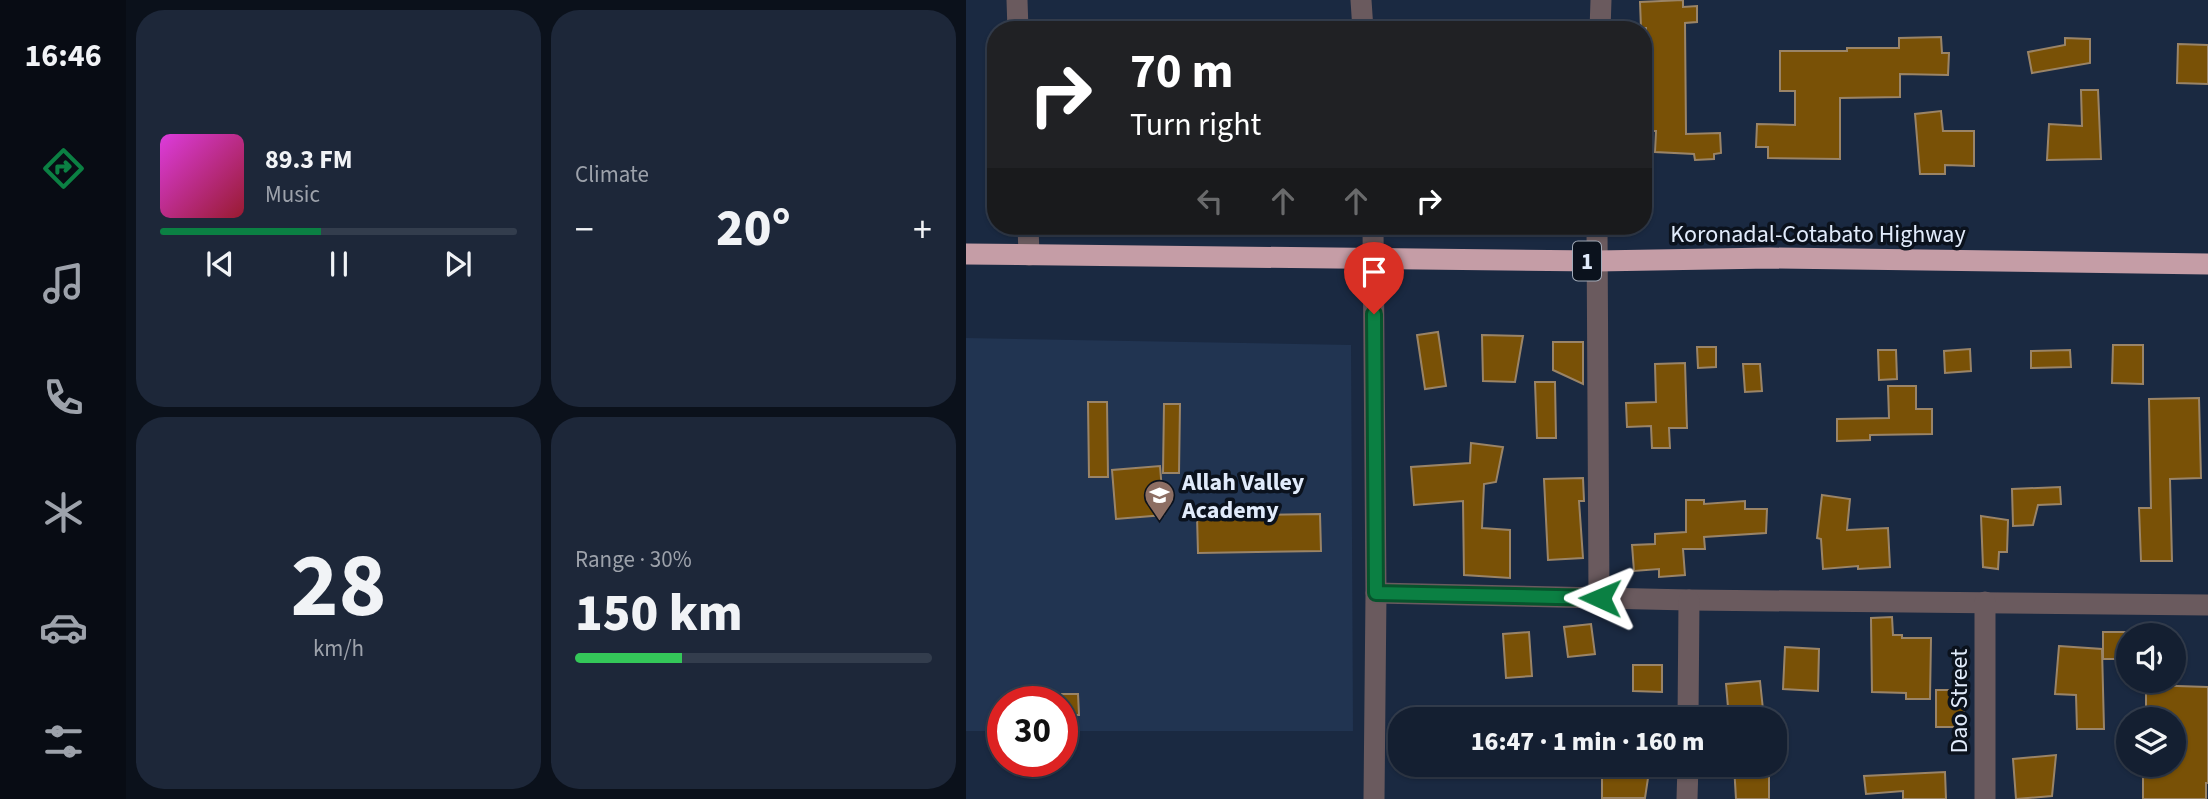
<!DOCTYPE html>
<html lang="en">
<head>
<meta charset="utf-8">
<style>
	body { margin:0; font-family:"Source Sans 3",sans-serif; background:#1d2739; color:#f1f3f6; height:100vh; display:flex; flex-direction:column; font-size:26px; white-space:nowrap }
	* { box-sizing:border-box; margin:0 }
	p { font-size:23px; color:#9da2ab }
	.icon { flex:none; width:38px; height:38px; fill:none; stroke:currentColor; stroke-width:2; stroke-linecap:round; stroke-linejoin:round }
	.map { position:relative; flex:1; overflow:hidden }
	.drawer { display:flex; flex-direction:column; gap:10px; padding:10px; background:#0b111b; width:840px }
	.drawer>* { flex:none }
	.hud { position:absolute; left:21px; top:21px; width:665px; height:214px; border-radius:28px; box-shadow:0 2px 5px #0004,0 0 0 2px #333d4d; background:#202124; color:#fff; overflow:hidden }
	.controls { position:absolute; left:1150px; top:623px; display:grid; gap:14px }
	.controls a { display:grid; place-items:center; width:70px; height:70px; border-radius:50%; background:#141f31; box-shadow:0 2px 5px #0004,0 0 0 2px #333d4d; font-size:35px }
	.speed { position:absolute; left:21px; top:686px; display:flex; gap:14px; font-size:35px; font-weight:700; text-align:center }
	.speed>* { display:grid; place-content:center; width:91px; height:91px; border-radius:50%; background:#141f31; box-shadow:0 2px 5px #0004,0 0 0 2px #333d4d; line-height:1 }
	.speed .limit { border:10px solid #d22; background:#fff; color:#111 }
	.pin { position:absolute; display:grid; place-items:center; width:60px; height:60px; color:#fff; margin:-72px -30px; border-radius:50% 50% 50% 0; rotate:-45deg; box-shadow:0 0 7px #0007 }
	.pin .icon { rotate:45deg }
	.me { position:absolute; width:77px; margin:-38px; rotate:271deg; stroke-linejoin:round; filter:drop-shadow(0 0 5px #0008) }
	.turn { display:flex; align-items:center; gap:24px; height:147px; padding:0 28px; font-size:32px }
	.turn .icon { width:91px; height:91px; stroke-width:2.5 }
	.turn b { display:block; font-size:49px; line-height:60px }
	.lanes { display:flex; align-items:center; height:66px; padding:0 28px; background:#0003; justify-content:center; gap:35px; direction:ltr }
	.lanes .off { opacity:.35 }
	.big { font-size:52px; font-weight:800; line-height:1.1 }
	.drawer .tile { flex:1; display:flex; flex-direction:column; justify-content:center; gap:10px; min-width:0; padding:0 24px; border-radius:28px; background:#1d2739 }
	.drawer .dial { align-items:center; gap:0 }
	.dial b { font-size:91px; line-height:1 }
	.song { display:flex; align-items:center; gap:21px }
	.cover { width:84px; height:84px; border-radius:10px; background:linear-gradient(135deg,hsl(300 70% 55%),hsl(350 70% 35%)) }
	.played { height:7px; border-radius:4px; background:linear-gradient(90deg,#0b8043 45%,#333d4d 45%) }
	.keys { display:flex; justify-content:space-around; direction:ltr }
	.heat { display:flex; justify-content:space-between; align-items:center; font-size:38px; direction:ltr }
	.charge { height:10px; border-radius:5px; background:linear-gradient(90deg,#34c759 30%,#333d4d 0) }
	.drawer .tiles { flex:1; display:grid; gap:10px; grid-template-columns:repeat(2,1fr) }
	.trip { position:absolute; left:422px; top:707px; width:399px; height:70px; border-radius:28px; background:#141f31; box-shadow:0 2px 5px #0004,0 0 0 2px #333d4d; font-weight:800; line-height:70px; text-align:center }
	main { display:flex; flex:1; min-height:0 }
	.dock { display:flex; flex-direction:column; width:126px; justify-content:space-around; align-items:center; background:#080c14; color:#9da2ab }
	.dock .icon { width:49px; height:49px }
	.dock .current { color:#0b8043 }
	.dock b { font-size:32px; color:#f1f3f6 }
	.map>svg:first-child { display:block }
	.built { fill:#213451 }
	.building { fill:#795106; stroke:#9a8467; stroke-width:2 }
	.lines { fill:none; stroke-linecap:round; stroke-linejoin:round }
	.minor { stroke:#6a5a5e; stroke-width:21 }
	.highway { stroke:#c59da6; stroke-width:21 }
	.route-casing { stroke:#07532c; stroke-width:18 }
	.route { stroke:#0b8043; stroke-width:12 }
	.labels { text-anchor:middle; stroke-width:7; stroke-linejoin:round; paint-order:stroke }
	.shield { fill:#0b121d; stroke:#a1aab8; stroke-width:2 }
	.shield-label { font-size:23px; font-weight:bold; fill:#e1ebfb }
	.street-label { font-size:24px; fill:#e1ebfb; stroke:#0b121d }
	.poi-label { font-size:24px; font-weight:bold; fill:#e1ebfb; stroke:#0b121d; text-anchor:start }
</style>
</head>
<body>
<main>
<nav class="dock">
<b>16:46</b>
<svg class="icon current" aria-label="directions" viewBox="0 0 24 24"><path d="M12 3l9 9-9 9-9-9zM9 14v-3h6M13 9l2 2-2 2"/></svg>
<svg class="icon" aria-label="music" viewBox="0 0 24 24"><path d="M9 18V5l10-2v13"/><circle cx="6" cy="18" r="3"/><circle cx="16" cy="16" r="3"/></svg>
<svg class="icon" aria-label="phone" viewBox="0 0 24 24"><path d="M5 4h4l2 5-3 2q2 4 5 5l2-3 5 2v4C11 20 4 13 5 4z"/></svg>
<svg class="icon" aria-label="climate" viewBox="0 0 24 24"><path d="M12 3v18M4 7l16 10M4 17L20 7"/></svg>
<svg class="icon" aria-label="car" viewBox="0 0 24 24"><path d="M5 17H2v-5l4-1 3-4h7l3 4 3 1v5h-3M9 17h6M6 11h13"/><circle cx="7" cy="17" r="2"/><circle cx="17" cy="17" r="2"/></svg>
<svg class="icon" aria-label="filters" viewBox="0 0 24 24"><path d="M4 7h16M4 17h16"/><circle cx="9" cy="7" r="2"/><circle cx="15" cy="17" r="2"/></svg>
</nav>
<section class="drawer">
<div class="tiles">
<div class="tile">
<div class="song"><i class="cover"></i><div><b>89.3 FM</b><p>Music</p></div></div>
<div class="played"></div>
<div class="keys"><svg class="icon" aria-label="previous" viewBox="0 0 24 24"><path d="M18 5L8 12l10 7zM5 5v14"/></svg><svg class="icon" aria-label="pause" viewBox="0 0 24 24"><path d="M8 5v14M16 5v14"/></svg><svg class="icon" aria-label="next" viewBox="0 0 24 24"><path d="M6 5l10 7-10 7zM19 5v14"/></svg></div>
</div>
<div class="tile"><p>Climate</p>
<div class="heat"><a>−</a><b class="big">20°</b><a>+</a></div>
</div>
<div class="tile dial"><b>28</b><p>km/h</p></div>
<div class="tile"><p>Range · 30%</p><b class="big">150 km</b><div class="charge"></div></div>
</div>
</section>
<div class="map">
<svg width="1242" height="799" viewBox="0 0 1242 799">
	<rect width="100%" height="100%" fill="#1a2941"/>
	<polygon class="built" points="0,338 385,345 387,731 96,731 96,702 37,702 37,731 0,731"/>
	<g class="building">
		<polygon points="717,0 717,7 731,6 731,22 719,23 720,134 754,133 755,153 748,154 748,159 729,160 728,154 689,152 690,131 680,131 680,28 675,28 674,2"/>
		<polygon points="975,37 976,53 983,53 982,75 934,74 934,97 874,98 874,159 802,158 802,147 790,147 791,124 829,125 829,91 814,91 814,51 881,51 881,48 933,48 933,38"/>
		<polygon points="1099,38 1124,39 1124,63 1066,73 1062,52 1099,45"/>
		<polygon points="1212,44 1242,45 1242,84 1211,83"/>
		<polygon points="1115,90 1132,90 1135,159 1081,160 1083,124 1116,126"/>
		<polygon points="975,111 977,131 1008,131 1008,166 979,165 979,174 954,174 949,114"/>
		<polygon points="472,332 480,386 459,389 451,335"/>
		<polygon points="516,335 557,336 549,382 517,381"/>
		<polygon points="587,342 617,342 617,384 587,370"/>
		<polygon points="1147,345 1177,345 1177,384 1146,383"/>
		<polygon points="731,347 750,347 750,367 732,368"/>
		<polygon points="1004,349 1005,371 979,373 978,351"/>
		<polygon points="912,350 930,350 931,379 913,380"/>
		<polygon points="1104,350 1105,367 1065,368 1065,351"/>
		<polygon points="719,363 721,428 703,428 704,448 686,448 685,426 661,427 660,403 690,402 689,364"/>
		<polygon points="777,364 794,364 796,391 779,392"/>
		<polygon points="569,382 589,382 590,438 571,438"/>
		<polygon points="922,386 950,386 950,409 966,409 966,434 904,435 904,440 871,441 871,419 923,418"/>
		<polygon points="1233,398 1235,478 1204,479 1206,561 1175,561 1173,508 1185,508 1183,399"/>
		<polygon points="122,402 141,402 142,477 123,477"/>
		<polygon points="198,404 214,404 213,473 197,473"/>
		<polygon points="505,443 537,447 530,482 518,484 516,528 544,530 544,578 498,575 497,501 448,505 445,467 504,463"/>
		<polygon points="194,466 198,515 150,519 146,470"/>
		<polygon points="617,478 618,501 613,501 617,558 582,560 578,479"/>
		<polygon points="1094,487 1095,504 1072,505 1067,525 1047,526 1046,489"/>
		<polygon points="856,495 884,499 881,530 922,528 924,567 892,569 892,566 857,569 855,539 851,538"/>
		<polygon points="720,500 738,500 738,504 779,501 779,509 801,509 800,533 738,537 739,549 717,549 719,575 693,577 693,569 668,571 666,545 689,544 689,534 720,532"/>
		<polygon points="354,514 355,551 232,553 231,516"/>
		<polygon points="1015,516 1042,520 1041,552 1033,552 1032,569 1017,567"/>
		<polygon points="926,617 927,635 936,635 936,638 965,638 964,699 940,699 940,693 906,692 905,618"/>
		<polygon points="625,624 629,654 602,657 598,627"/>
		<polygon points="563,632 566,676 540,678 537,634"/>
		<rect x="1137" y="632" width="25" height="27"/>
		<polygon points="1093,646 1136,649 1138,729 1111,729 1110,695 1089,694"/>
		<polygon points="819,647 853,649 852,691 817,689"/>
		<polygon points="667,665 696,665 696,692 667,691"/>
		<polygon points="794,681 798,719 763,719 760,684"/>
		<polygon points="1180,685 1242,687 1242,783 1240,783 1240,799 1177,799 1177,765 1208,765 1208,719 1180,719"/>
		<rect x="970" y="690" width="28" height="37"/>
		<polygon points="96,694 112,694 113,715 96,715"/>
		<polygon points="1090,755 1086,796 1050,799 1047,759"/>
		<polygon points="636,765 684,765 679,798 636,798"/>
		<polygon points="768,765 803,765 803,799 770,799"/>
		<polygon points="979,772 980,799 937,799 937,791 900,794 898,776"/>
	</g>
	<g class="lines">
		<g class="minor">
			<polyline points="51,0 52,30"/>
			<polyline points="395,0 397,30"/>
			<polyline points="634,30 635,0"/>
			<polyline points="62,226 63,255"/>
			<polyline points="407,226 410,593 408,799"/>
			<polyline points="631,226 633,598"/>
			<polyline points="410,593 723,600 1242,605"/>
			<polyline points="1019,602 1019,799"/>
			<polyline points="722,719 723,600"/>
			<polyline points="721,799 722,765"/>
		</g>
		<polyline class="highway" points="0,254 631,261 804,258 1242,264"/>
	</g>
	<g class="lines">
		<defs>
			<polyline id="route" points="408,314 410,593 634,598"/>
		</defs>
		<use href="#route" class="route-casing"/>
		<use href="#route" class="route"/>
	</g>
	<defs>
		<symbol id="school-pin" viewBox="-11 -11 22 30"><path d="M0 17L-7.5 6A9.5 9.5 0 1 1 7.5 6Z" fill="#8d6e63" stroke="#0b121d"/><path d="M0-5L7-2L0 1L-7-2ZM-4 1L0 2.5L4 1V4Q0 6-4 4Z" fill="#fff"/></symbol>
	</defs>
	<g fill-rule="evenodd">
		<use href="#school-pin" x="176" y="478" width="35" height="47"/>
	</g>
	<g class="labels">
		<rect class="shield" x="607" y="241.5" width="28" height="39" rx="5"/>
		<g class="shield-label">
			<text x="621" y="269">1</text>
		</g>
		<g class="street-label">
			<text x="852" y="242">Koronadal-Cotabato Highway</text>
			<text transform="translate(993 701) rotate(-90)" y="8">Dao Street</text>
		</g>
		<g class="poi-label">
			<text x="216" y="490">Allah Valley<tspan x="216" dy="28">Academy</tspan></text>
		</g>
	</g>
</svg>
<div class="controls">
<a><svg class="icon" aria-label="sound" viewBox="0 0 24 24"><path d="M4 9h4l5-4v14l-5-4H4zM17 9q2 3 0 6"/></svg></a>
<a><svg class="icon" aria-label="layers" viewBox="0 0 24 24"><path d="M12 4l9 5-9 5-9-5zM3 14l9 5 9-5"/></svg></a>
</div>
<div class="speed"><div class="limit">30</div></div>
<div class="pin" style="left:408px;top:314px;background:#d93025"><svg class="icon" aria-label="arrive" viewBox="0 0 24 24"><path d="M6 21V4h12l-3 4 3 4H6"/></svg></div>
<svg class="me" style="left:634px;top:598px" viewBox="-20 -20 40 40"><path d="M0-17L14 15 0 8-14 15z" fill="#0b8043" stroke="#fff" stroke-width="4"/></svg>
<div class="trip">16:47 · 1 min · 160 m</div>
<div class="hud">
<div class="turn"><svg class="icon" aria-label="right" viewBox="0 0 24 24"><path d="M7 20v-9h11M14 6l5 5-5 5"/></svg><div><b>70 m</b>Turn right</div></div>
<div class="lanes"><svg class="icon off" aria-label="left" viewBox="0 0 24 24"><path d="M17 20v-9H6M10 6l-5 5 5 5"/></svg><svg class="icon off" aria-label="ahead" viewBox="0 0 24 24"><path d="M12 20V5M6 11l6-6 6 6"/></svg><svg class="icon off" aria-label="ahead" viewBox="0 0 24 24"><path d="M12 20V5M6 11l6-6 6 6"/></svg><svg class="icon" aria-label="right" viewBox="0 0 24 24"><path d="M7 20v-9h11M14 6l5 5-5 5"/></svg></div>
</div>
</div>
</main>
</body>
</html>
